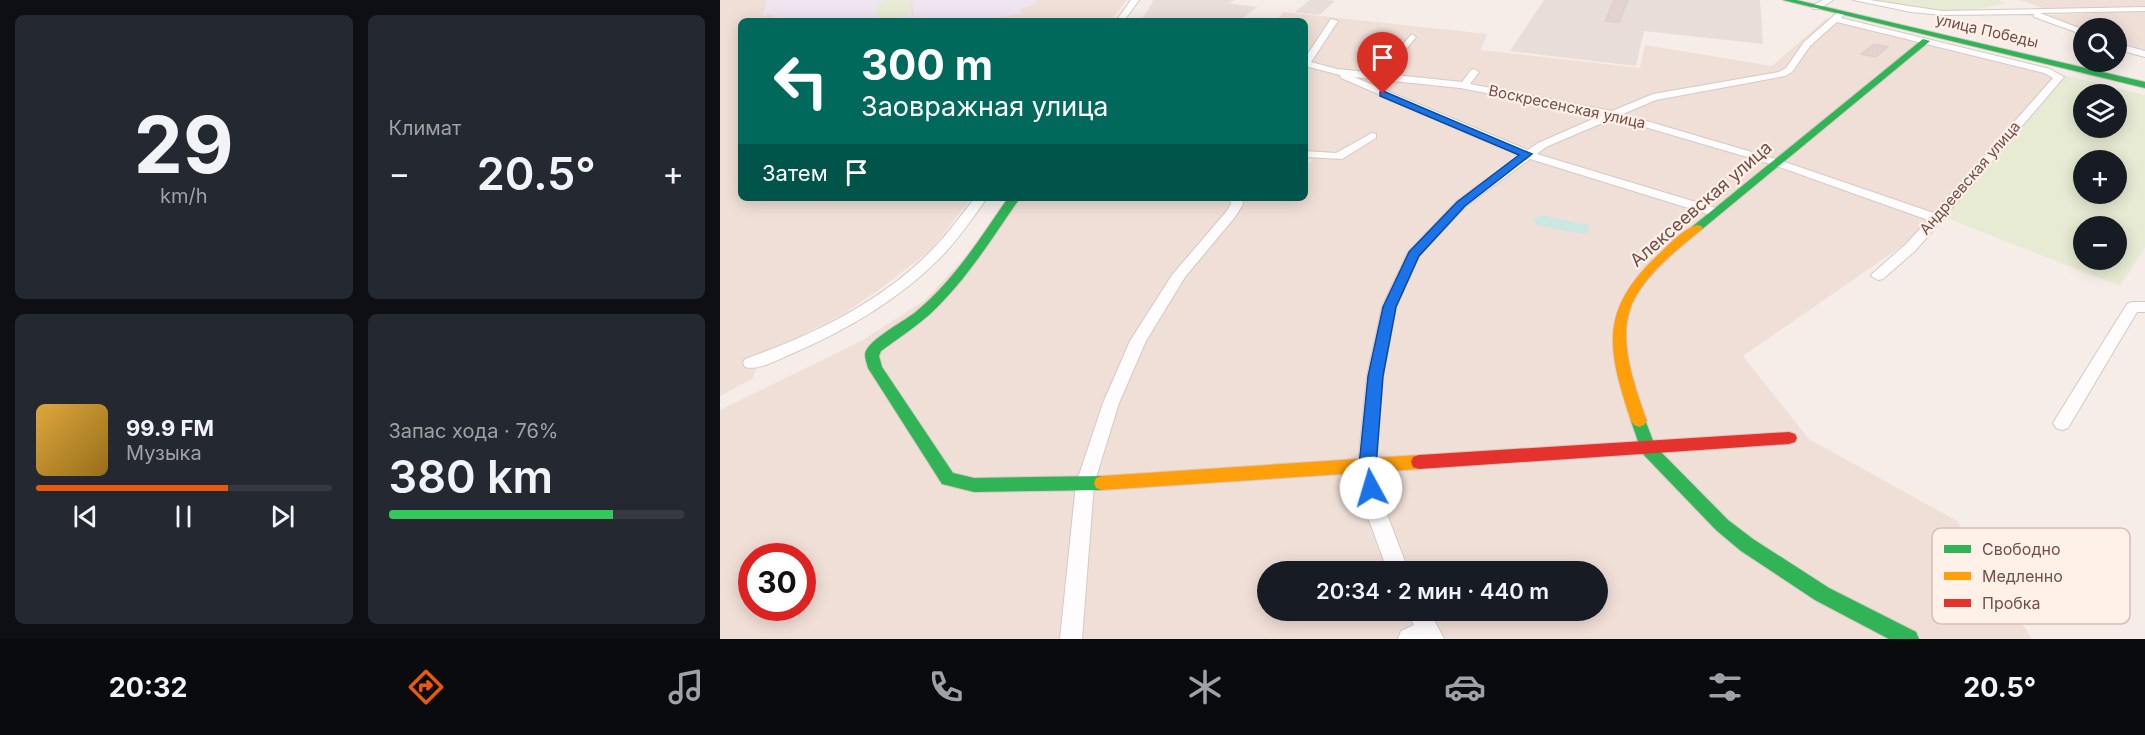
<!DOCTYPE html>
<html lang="ru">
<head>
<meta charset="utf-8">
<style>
	body { margin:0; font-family:Inter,sans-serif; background:#242831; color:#f1f3f6; height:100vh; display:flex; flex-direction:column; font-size:22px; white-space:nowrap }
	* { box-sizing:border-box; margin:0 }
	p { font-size:20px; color:#9ea1a6 }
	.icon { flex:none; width:33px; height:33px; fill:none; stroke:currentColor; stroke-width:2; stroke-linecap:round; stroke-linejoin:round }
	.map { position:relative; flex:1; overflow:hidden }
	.drawer { display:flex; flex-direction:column; gap:15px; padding:15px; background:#0d0f14; width:720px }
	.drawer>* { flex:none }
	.banner { position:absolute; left:18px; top:18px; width:570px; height:183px; border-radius:9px; box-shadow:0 3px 15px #0003; background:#00695c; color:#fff; overflow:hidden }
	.buttons { position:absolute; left:1353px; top:18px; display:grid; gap:12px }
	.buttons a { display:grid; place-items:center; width:54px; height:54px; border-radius:50%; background:#171b24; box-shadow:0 3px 15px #0003; font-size:30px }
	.speed { position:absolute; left:18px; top:543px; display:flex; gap:12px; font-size:30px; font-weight:700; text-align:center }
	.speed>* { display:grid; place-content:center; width:78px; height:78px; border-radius:50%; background:#171b24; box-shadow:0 3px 15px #0003; line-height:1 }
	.speed .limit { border:9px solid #d22; background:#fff; color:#111 }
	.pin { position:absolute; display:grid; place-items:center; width:51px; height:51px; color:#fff; margin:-62px -26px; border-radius:50% 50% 50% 0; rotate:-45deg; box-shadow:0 0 6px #0007 }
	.pin .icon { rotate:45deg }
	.me { position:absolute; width:66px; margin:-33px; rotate:354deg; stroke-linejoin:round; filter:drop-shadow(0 0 4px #0008) }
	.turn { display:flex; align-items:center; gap:21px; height:126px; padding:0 24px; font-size:27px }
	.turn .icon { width:78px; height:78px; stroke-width:2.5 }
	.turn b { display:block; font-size:42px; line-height:51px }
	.then { display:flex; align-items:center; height:57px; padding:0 24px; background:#0003; gap:12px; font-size:22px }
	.big { font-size:45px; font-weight:600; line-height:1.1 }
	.drawer .widget { flex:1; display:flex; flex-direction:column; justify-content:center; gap:9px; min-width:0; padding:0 21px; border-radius:9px; background:#242831 }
	.drawer .dial { align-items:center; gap:0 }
	.dial b { font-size:78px; line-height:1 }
	.song { display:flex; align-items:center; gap:18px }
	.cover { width:72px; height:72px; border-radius:9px; background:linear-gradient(135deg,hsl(40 70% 55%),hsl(40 70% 35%)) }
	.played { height:6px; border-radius:3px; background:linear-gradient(90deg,#ea580c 65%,#363941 65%) }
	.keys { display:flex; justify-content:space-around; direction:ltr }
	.heat { display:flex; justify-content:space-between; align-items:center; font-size:33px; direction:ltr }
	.charge { height:9px; border-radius:4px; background:linear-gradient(90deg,#34c759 76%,#363941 0) }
	.drawer .tiles { flex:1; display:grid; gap:15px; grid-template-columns:repeat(2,1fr) }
	.trip { position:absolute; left:537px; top:561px; width:351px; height:60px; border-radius:30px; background:#171b24; box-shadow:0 3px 15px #0003; font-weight:600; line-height:60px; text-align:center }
	.menu { display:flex; height:96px; justify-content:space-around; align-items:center; background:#090b0e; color:#9ea1a6 }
	.menu .icon { width:42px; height:42px }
	.menu .current { color:#ea580c }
	.menu b { font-size:27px; color:#f1f3f6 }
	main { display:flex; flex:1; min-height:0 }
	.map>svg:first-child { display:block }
	.residential { fill:#f0dfd7; fill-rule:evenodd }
	.industrial { fill:#e8ddd9 }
	.education { fill:#efe5f1 }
	.green { fill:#e7ebd3; fill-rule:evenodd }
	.water { fill:#cbe7e2 }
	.building { fill:#e2d3d0; stroke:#dfcfca; stroke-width:1.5 }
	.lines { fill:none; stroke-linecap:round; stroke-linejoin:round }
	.street-casing { stroke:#d4c9c5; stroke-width:2 }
	.fast-casing { stroke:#d5c8c5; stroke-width:2 }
	.slow-casing { stroke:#d5c8c5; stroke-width:2 }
	.jam-casing { stroke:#d5c8c5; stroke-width:2 }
	.street { fill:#fefcfc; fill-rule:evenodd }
	.fast { fill:#30b455; fill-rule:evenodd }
	.slow { fill:#ff9f0a; fill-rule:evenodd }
	.jam { fill:#e5322d; fill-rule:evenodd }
	.route { fill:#1a73e8; stroke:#114b97; stroke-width:1.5 }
	.labels { text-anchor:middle; stroke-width:4.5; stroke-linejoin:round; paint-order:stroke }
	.far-street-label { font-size:15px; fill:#734e49; stroke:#fff0e8 }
	.street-label { font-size:18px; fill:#734e49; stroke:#fff0e8 }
	.key { fill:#fff0e8; stroke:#d5bfb8; stroke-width:1.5 }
	.key-label { font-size:16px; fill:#734e49 }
</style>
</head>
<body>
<main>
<section class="drawer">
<div class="tiles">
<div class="widget dial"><b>29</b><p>km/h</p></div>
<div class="widget"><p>Климат</p>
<div class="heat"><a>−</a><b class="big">20.5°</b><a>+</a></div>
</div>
<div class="widget">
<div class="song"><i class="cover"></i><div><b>99.9 FM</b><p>Музыка</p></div></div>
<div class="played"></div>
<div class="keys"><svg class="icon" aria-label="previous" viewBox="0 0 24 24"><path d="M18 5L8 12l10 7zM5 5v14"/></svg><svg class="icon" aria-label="pause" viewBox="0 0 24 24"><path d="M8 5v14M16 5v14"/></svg><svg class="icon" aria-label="next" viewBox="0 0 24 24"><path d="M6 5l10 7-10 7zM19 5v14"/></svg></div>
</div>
<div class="widget"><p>Запас хода · 76%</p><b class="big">380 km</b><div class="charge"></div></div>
</div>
</section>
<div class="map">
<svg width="1425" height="639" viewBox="0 0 1425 639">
	<rect width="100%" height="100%" fill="#f6ede8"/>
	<g class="residential">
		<polygon points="0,0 407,0 390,21 21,21 21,198 251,198 211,250 160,289 123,314 43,355 32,379 0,396"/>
		<polygon points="1300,0 1425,0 1425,8 1331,11"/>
		<polygon points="1425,11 1425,53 1397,44 1396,28 1364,28 1363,30 1326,15"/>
		<path d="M563,12L767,34L761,50L920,68L925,45L1052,66L1107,18L1344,75L1224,217L1023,356L1089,439L1237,521L1312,639H0V410L143,340L205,300L300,198H528L542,201L546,198H585V167L593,160L585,157V21H556ZM32,556H82V608H32ZM548,572H878V610H548Z"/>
	</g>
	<g class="industrial">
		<polygon points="434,0 514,0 509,3 537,7 519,21 421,21"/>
		<polygon points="590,0 607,0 615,1 599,15 575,12"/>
		<polygon points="824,0 1040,0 1043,44 924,31 916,66 790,51"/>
	</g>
	<g class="education">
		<polygon points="47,0 190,0 192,21 52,21 54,14 42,16"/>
		<polygon points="192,0 316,0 318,3 300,9 301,14 253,21 194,21"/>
	</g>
	<g class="green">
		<path d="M169,0H189L191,12C182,19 167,21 157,17L156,5Z"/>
		<path d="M1152,0H1279L1285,3C1242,16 1195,9 1152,0Z"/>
		<path d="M1344,75L1425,95V247L1400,286L1224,217ZM1364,94H1396V128H1364ZM1364,160H1396V194H1364ZM1364,226H1396V260H1364Z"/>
	</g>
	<polygon class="water" points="821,215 868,225 870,231 862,234 817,225 813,219"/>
	<g class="building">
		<polygon points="894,0 908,0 899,22 885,21"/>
		<polygon points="1154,44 1168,47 1156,57 1141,54"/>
	</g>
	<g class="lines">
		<defs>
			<g id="street">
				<polygon points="411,0 419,0 404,21 396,21"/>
				<polygon points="1103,0 1113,0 1099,9 1093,9 1093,5"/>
				<polygon points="1133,0 1150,0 1222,11 1425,7 1425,11 1320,13 1364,30 1364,35 1314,17 1314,14 1222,15 1191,12"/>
				<path d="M1118,12L1125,14L1121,18L1330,69L1344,77L1196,250L1163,279L1158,280L1151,276L1153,273L1186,244L1208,220L1051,164L894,118L826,147L817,154L999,209L1001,212L995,216L991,215L810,159L745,207L699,256L676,307L663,376L656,466L665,509L689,572H668L645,509L638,466L647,376L662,307L688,252L737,201L800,155L621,78L620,75L585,66V58L611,19L618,21L591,62L617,69L657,73L692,34L696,37L666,74L742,82L751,70L754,69L759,72L750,84L892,111L933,94L1059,72L1066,68L1084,42ZM1117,22L1324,73L1333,78L1214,213L1059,160L903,114L936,100L1065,76L1072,72L1090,46ZM634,77L740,88L882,115L818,143L808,150Z"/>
				<polygon points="1396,43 1425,51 1425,57 1396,49"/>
				<polygon points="652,133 656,134 656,138 622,159 585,157 585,151 616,153"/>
				<path d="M255,198H267C252,219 237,241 219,259C177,301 123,332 69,355C57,360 38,371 25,367L23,363L25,359C91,336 161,302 211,251C227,235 240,216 255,198Z"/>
				<polygon points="510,198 522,198 523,204 515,217 465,277 426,341 399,403 374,484 362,639 340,639 356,484 383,403 410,341 452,275 506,212 511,204"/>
				<polygon points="1412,302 1425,302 1425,312 1417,312 1348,428 1342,430 1336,428 1333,423 1336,418 1407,304"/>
				<polygon points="686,610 709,610 724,639 678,639 681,631 694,625"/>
			</g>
			<g id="fast">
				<polygon points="1063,0 1076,0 1425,82 1425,88"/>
				<polygon points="1203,39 1210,41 981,230 973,230 971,228 973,226"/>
				<path d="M288,198H300C272,238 246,281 209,315C194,328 177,339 161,351L159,356L162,367L233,473L254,478L382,476L388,478L390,483L388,488L382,490L254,492L222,484L148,368C147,364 145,359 145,354C148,339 186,321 198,310C235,279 261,237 288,198Z"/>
				<polygon points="919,415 924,417 935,446 1008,520 1033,539 1109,588 1196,632 1199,639 1169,639 1095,600 1021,551 996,530 922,453 911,421 914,417"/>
			</g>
			<g id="slow">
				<path d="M977,225L981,226L983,228L981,230C958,249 931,270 916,296C894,333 914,384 927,421L924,425L919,427L914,425L911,421C888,350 878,312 937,256C948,246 963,229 977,225Z"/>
				<polygon points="699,455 705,457 707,462 705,467 699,469 382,490 376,488 374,483 376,478 382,476"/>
			</g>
			<polygon id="jam" points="1069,432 1075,434 1077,438 1075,442 1069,444 699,469 693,467 691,462 693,457 699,455"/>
		</defs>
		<use href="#street" class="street-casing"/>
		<use href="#fast" class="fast-casing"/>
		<use href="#slow" class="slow-casing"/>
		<use href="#jam" class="jam-casing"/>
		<use href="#street" class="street"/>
		<use href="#fast" class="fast"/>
		<use href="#slow" class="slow"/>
		<use href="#jam" class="jam"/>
	</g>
	<polygon class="route" points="663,91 812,154 745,206 699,256 676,307 663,376 656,466 660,488 657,493 651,495 645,493 639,466 648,376 663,307 689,252 737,202 799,155 660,96 660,92"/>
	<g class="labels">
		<g class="far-street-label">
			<text transform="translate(1267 31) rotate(13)" y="5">улица Победы</text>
			<text transform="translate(847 107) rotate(12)" y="5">Воскресенская улица</text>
			<text transform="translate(1250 178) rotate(-49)" y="5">Андреевская улица</text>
		</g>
		<g class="street-label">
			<text transform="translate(981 204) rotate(-41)" y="6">Алексеевская улица</text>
		</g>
	</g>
	<rect x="1212" y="528" width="198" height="96" rx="9" class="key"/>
	<rect x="1224" y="545" width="27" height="8" fill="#30b455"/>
	<rect x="1224" y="572" width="27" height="8" fill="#ff9f0a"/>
	<rect x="1224" y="599" width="27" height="8" fill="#e5322d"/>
	<g class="key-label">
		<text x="1262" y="555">Свободно</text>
		<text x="1262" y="582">Медленно</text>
		<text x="1262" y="609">Пробка</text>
	</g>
</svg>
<div class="buttons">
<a><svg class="icon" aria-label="search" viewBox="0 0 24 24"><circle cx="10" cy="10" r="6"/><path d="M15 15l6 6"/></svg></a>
<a><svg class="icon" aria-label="layers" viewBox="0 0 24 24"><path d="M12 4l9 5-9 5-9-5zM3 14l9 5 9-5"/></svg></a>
<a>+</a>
<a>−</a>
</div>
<div class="speed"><div class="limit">30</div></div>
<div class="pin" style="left:663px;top:94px;background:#d93025"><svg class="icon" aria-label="arrive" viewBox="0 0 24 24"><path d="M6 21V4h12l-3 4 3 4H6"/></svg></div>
<svg class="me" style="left:651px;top:488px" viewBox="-20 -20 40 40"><circle r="19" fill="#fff"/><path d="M0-13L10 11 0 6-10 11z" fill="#1a73e8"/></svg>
<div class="trip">20:34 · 2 мин · 440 m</div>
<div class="banner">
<div class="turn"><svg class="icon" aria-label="left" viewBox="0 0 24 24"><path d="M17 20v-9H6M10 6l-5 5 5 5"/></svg><div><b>300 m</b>Заовражная улица</div></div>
<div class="then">Затем<svg class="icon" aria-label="arrive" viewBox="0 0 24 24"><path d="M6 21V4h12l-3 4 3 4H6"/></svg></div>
</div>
</div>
</main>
<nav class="menu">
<b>20:32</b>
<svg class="icon current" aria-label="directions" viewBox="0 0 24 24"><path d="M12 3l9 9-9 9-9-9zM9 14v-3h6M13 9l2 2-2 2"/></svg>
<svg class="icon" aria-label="music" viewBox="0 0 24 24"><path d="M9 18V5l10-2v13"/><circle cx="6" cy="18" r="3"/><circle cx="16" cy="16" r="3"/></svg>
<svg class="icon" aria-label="phone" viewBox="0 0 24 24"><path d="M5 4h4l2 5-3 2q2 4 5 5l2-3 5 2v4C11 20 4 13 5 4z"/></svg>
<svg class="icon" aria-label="climate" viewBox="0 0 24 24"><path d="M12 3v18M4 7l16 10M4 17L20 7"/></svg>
<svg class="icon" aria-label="car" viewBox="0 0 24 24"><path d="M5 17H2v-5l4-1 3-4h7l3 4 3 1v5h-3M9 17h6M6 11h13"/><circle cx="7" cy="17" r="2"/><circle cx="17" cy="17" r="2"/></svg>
<svg class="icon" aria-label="filters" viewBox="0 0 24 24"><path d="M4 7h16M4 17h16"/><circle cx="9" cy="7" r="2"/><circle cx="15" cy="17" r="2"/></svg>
<b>20.5°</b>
</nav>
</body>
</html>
